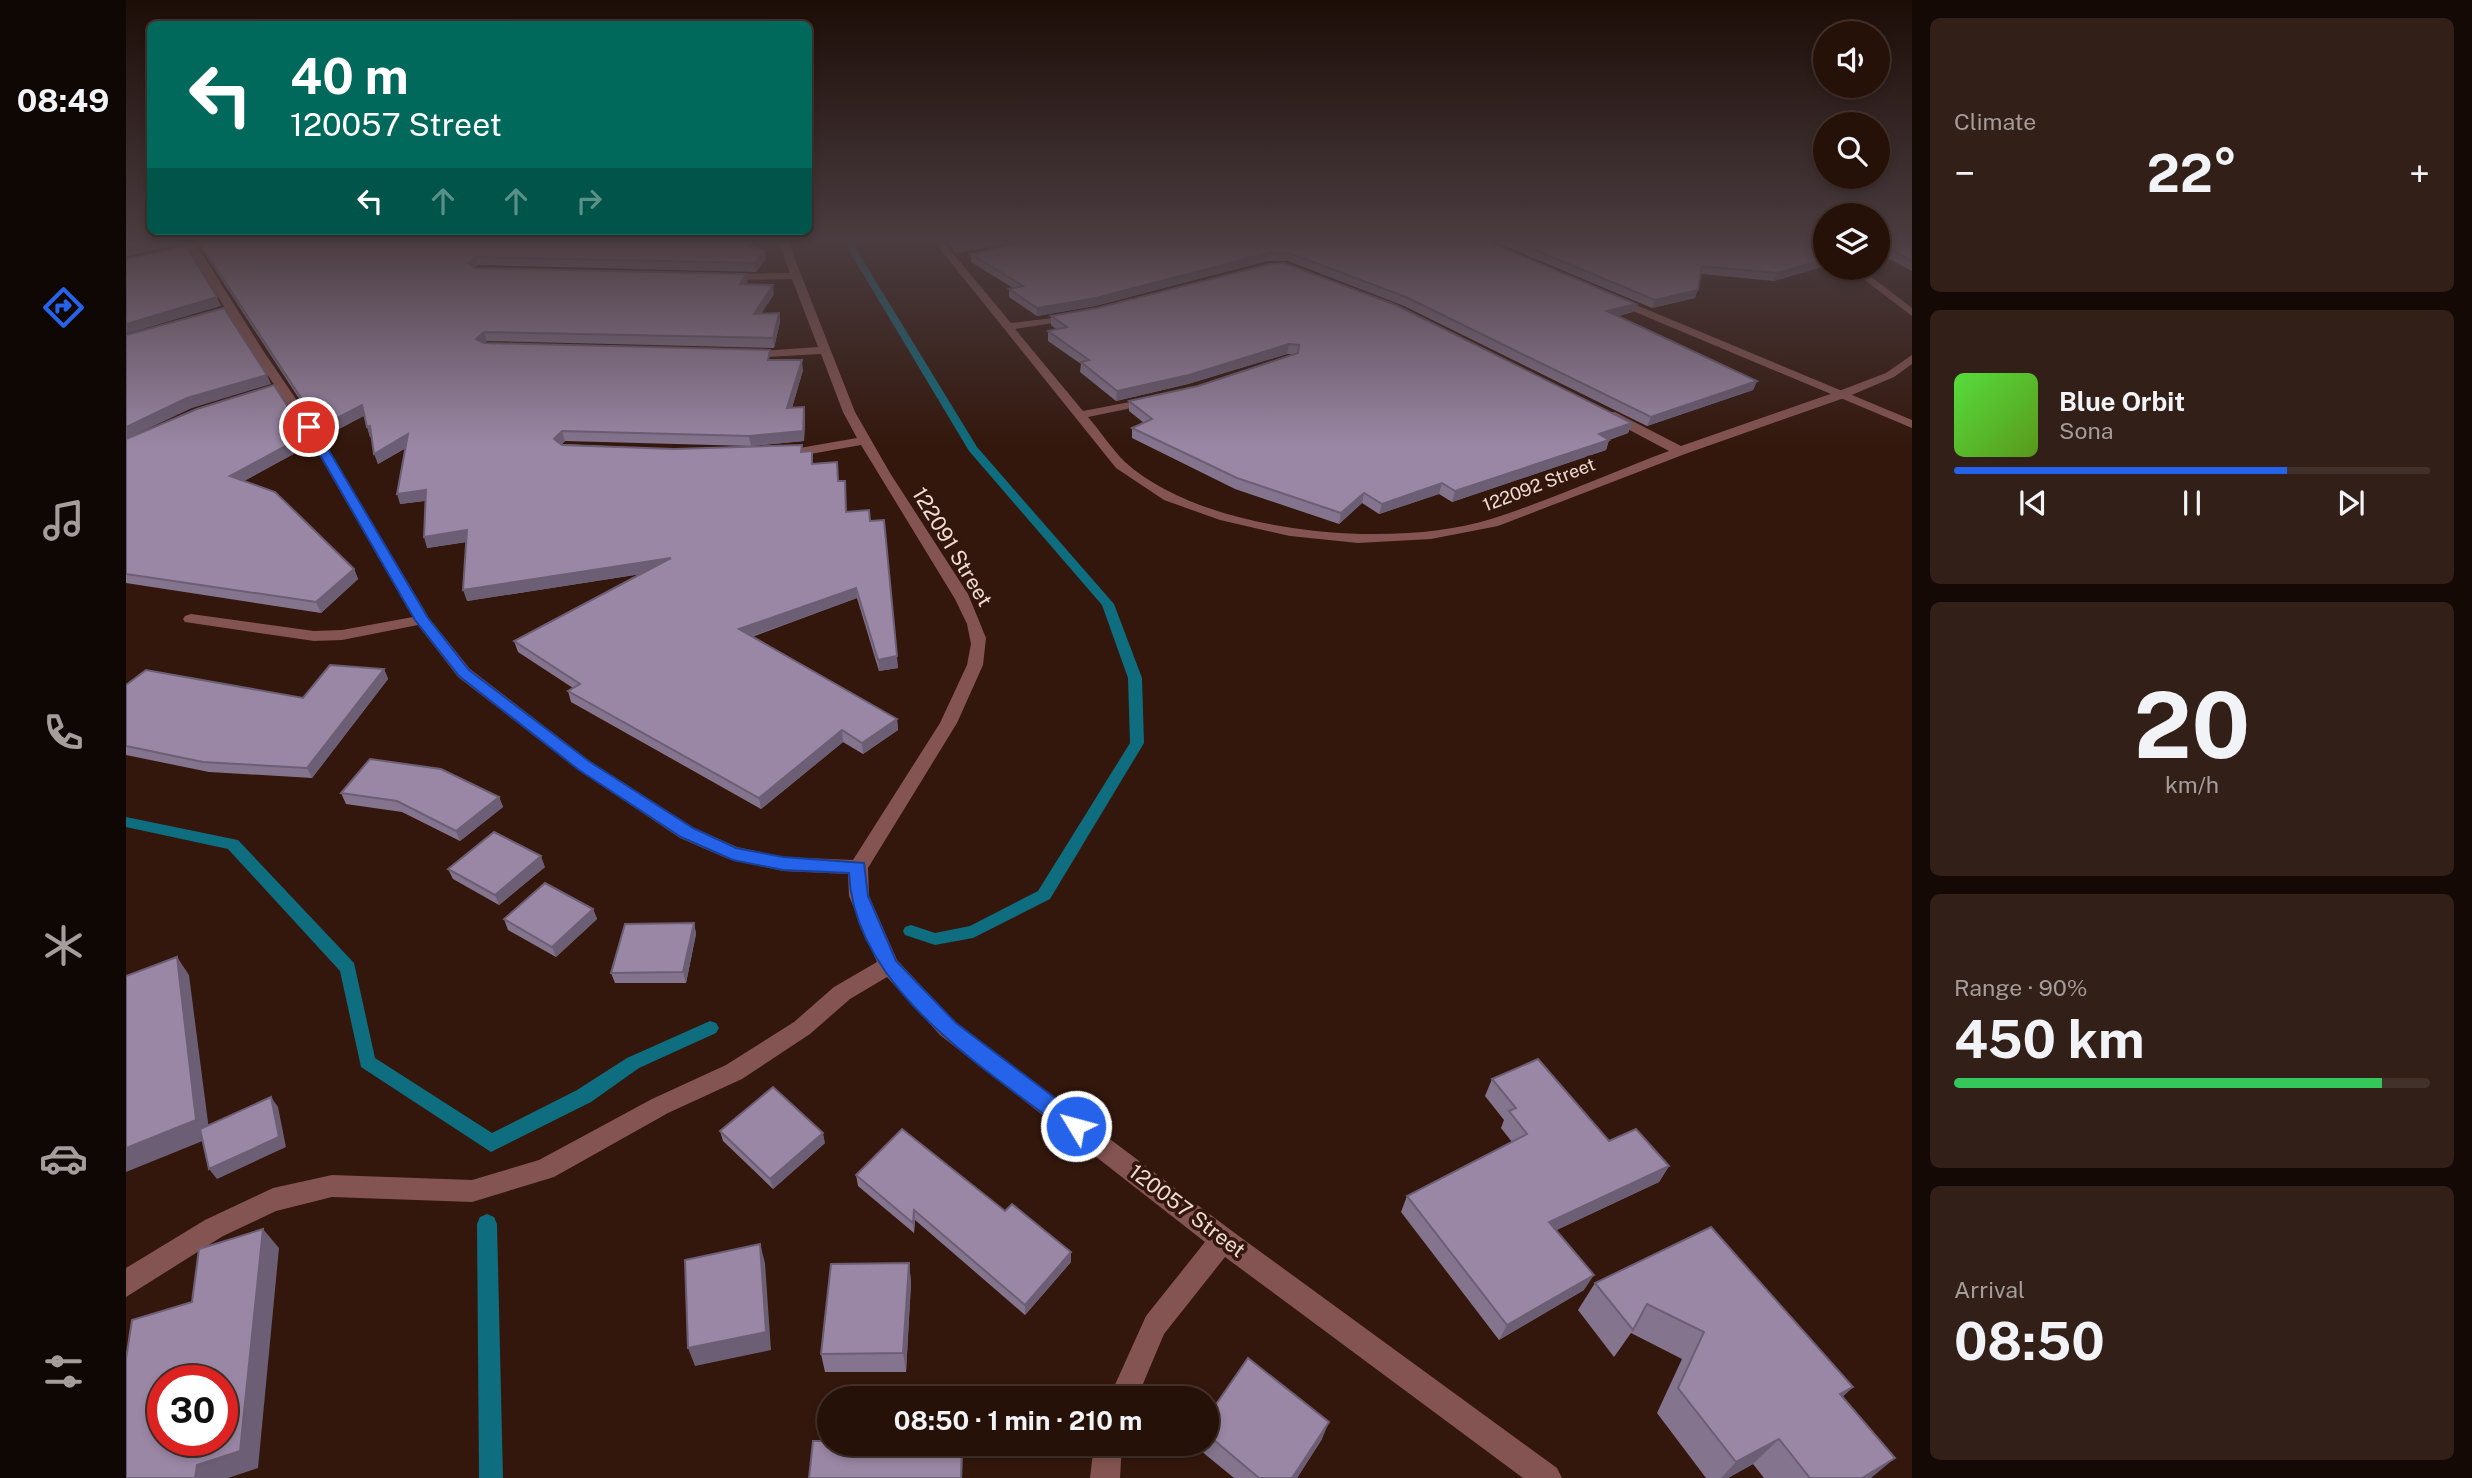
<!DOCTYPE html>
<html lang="en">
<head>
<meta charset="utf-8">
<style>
	body { margin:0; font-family:"Public Sans",sans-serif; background:#321f17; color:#f1f3f6; height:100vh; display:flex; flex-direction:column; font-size:26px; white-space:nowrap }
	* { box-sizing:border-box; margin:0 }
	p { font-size:23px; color:#a49d9c }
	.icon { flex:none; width:38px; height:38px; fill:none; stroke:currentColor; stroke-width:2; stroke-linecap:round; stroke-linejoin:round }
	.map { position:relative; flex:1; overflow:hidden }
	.drawer { display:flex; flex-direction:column; gap:18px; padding:18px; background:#150905; width:560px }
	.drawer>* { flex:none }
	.hud { position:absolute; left:21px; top:21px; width:665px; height:214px; border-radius:10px; box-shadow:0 4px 10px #0003,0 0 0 2px #42312a; background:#00695c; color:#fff; overflow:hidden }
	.tools { position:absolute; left:1687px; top:21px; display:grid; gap:14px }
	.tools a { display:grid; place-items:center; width:77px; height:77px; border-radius:50%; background:#261109; box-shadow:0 4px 10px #0003,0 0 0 2px #42312a; font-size:35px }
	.speed { position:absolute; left:21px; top:1365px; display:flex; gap:14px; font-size:35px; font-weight:700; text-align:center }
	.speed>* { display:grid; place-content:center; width:91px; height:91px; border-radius:50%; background:#261109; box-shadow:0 4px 10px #0003,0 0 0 2px #42312a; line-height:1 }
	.speed .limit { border:10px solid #d22; background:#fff; color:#111 }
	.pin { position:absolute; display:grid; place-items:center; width:60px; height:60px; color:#fff; margin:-30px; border:4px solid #fff; border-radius:50%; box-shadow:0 2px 7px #0007 }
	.me { position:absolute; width:77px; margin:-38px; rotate:307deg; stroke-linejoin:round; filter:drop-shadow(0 0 5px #0008) }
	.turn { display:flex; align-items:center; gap:24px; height:147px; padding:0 28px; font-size:32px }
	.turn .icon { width:91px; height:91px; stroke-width:2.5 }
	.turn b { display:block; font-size:49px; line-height:60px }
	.lanes { display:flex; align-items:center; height:66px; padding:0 28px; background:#0003; justify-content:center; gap:35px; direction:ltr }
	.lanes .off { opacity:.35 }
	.big { font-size:52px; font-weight:700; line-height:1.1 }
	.drawer .tile { flex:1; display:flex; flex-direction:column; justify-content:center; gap:10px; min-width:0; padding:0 24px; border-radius:10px; background:#321f17 }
	.drawer .dial { align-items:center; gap:0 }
	.dial b { font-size:91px; line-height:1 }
	.song { display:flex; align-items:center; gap:21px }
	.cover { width:84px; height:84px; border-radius:10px; background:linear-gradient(135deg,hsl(110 70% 55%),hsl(90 70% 35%)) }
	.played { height:7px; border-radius:4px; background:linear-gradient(90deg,#2563eb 70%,#42312a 70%) }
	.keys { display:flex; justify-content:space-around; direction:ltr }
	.heat { display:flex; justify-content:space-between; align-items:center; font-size:38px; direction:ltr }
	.charge { height:10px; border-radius:5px; background:linear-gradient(90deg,#34c759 90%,#42312a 0) }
	.trip { position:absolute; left:691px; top:1386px; width:402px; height:70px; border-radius:35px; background:#261109; box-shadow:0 4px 10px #0003,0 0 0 2px #42312a; font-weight:700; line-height:70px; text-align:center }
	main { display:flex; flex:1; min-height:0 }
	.menu { display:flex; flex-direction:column; width:126px; justify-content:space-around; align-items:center; background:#0f0704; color:#a49d9c }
	.menu .icon { width:49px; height:49px }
	.menu .active { color:#2563eb }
	.menu b { font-size:32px; color:#f1f3f6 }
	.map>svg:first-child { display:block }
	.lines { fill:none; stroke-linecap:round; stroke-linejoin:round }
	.stream { fill:#0e6d7f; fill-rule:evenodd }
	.minor { fill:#845452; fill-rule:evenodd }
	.tertiary { fill:#845452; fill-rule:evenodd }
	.wall { fill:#84748e; fill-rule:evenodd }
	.shaded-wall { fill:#6c5e74 }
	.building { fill:#9a87a5; stroke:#6c5e74; stroke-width:2; fill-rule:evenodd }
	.route { fill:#2563eb; stroke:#184099; stroke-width:2 }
	.labels { text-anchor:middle; stroke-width:7; stroke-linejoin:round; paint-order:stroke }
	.far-street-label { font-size:18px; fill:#f0dcd4; stroke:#33170c }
	.street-label { font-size:21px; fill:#f0dcd4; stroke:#33170c }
</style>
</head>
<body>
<main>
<nav class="menu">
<b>08:49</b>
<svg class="icon active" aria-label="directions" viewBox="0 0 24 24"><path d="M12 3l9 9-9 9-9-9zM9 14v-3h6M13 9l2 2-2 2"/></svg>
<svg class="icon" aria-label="music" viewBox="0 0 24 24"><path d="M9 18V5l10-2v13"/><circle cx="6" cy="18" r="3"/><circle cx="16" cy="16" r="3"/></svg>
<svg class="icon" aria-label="phone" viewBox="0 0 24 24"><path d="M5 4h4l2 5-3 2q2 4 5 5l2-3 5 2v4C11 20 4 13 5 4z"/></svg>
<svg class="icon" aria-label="climate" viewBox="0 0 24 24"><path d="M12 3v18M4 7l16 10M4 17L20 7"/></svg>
<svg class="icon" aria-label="car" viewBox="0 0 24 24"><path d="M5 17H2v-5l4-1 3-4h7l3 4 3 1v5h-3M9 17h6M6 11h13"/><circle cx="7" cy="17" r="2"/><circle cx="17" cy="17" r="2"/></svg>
<svg class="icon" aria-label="filters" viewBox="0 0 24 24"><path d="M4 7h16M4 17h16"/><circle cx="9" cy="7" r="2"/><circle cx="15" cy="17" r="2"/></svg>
</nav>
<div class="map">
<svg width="1786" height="1478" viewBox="0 0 1786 1478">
	<rect width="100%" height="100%" fill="#33170c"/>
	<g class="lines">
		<g class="stream">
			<polygon points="716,239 724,239 851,447 988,604 1016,678 1018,743 924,899 847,938 809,945 779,935 777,931 779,927 785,925 809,933 844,926 912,891 1004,743 1002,678 976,605 843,451"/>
			<polygon points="0,817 112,840 228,963 249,1058 366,1133 451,1090 501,1058 584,1021 590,1023 593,1028 590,1033 513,1068 465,1102 365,1152 235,1067 214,971 102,849 0,827"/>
			<polygon points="361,1214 368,1217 371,1224 377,1478 353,1478 351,1224 354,1217"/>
		</g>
		<g class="minor">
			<polygon points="57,239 67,239 136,349 189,427 303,618 344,669 465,762 568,828 611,847 657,857 727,860 814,723 841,665 845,644 841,624 829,599 735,445 662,458 656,454 662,450 731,438 717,412 695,354 622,358 616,355 622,352 692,347 666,279 600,280 595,277 600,274 664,273 651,239 661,239 729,412 764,473 842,594 860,638 857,665 831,723 742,868 743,896 771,960 830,1023 1106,1231 1431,1468 1436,1478 1397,1478 1099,1257 1038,1334 1011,1398 983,1398 1020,1316 1079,1242 814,1035 761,977 724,999 684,1034 616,1079 542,1113 428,1177 346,1202 206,1197 150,1211 97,1236 0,1297 0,1268 79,1220 147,1188 206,1175 346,1180 413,1160 526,1099 600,1065 668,1022 708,987 751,962 723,896 722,874 657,871 600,858 554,838 453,770 332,677 292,625 216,640 188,641 59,622 57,619 59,616 65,614 188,631 216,630 287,617 177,427 124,349"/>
			<path d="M806,239H815L885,323L951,315L952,317L947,320L889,329L957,411L1030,397V403L962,417C974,431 986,449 999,462C1078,534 1267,550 1365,519C1425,500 1484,473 1543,451L1481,418V412H1489L1555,446L1713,391L1760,373L1786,355V364L1768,377L1721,397L1559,454L1372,526L1305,539L1232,543L1164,536L1094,520L1038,500L990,468Z"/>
			<polygon points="1723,268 1734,268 1786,308 1786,316"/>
			<polygon points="968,1444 996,1444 994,1478 964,1478"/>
		</g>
		<polygon class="tertiary" points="1483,297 1491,297 1786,420 1786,428 1483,301"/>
	</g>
	<g class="wall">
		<path d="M69,239H627L625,247L640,258L630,272L352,265L349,268L620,274L621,284L648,294L635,314L653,313L654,322L648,348L361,341L359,343L645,360L677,370L666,408L678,407L679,417L678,441L625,446L677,452L687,464L712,481H719L720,512L744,521L772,668L753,671L731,598L626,637L771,719L772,730L737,754L717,742L635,809L445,702L442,691L447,688L392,652L388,641L515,574L341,601V542L301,548L299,501L274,504L280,448L252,464L245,437H244L238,415L198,437ZM439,441L624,446L548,449L436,444Z"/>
		<polygon points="819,239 903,239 830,253"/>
		<polygon points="1356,239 1507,312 1492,316 1631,381 1627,390 1521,426 1278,306 1162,261 1141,261 969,306 911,316 883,297 883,289 887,288 845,262 845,254"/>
		<polygon points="1362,239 1695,239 1699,242 1699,266 1648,281 1575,274 1569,298 1526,308"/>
		<polygon points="1752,239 1786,239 1786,271 1752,253"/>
		<polygon points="1144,264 1506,423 1502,433 1483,440 1480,450 1326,502 1313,494 1253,514 1236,503 1213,524 1109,489 1006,438 1006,428 1018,423 1003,411 1003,401 1072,386 1169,354 1161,354 1062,384 990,401 954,372 955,364 922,341 922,331 930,329 925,325 925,316 971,308"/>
		<polygon points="180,435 184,445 118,481 228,569 232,579 195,613 0,583 0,439"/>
		<polygon points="258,669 262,679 186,778 83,772 0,755 0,685 177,698"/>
		<polygon points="215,793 373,797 377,807 334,841 276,812 220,804"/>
		<polygon points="419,867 373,905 327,879 322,869"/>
		<polygon points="467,909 471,919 430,957 382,930 378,919"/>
		<polygon points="568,923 570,934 560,983 489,983 485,973"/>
		<polygon points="1366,1079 1483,1141 1543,1166 1533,1182 1430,1230 1458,1290 1373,1340 1275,1212 1281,1196 1386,1142 1375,1128 1378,1120 1359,1096"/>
		<polygon points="594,1131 699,1143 647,1189 597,1141"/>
		<polygon points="730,1175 945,1262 899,1315 789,1220 788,1233 732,1186"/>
		<polygon points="1585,1227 1716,1397 1745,1478 1638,1478 1627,1464 1602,1478 1580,1478 1531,1413 1556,1359 1505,1333 1488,1357 1452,1310 1469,1283"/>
		<polygon points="783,1263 785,1283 780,1372 699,1372 695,1354"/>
		<polygon points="1082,1416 1196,1439 1171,1478 1108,1478 1069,1446 1070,1444 1082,1444"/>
	</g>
	<g class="shaded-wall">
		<polygon points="38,239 56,239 58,244 0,257 0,248"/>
		<polygon points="624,239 627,239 623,255 622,246"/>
		<polygon points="861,239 903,239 830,253 830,245"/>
		<polygon points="639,250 640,258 630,272 629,263"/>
		<polygon points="1142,253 1141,261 969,306 911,316 911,308"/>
		<polygon points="350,257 352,265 345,272 342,263"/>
		<polygon points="1699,259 1699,266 1648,281 1651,273"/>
		<polygon points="620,274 622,283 615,292 614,284"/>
		<polygon points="647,285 648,294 629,323 628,314"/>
		<polygon points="1572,290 1569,298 1526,308 1529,300"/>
		<polygon points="91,297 95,306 0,334 0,324"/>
		<polygon points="1510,304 1507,312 1478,319 1481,311"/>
		<polygon points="653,313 654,322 648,348 647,338"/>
		<polygon points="358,332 361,341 353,348 350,339"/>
		<polygon points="1163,344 1161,354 1062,384 990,401 991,391"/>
		<polygon points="676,360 677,370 663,418 661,408"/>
		<polygon points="141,375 145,384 66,408 0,439 0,427 61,398"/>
		<polygon points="1631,381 1627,390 1521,426 1525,417"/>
		<polygon points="236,405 240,415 198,437 194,427"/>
		<polygon points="678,407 679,417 678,441 625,446 623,436"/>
		<polygon points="1506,423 1502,433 1475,442 1483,440 1480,450 1326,502 1329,491 1473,434"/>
		<polygon points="244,426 248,436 244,437 241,427"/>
		<polygon points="436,431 439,441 431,449 428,439"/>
		<polygon points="282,434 286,444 252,464 248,454"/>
		<polygon points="180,435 184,445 109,486 104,476"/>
		<polygon points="1316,483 1313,494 1253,514 1256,504"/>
		<polygon points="300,490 304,500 274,504 271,494"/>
		<polygon points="1238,493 1236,503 1213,524 1215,513"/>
		<polygon points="341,530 345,541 301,548 298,537"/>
		<polygon points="545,558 547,569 341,601 337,590"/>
		<polygon points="228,569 232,579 195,613 190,602"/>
		<polygon points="730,588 731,598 615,640 613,629"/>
		<polygon points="771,656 772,668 753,671 752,660"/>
		<polygon points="258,669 262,679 186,778 181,768"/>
		<polygon points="771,719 772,730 737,754 736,743"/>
		<polygon points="716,730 717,742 635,809 633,798"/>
		<polygon points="373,797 377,807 334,841 330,831"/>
		<polygon points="415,856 419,867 373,905 369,895"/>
		<polygon points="467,909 471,919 430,957 426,947"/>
		<polygon points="568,923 570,934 560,983 557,972"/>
		<polygon points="51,957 63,975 84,1138 0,1172 0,1148"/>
		<polygon points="145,1097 152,1107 160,1147 91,1179 83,1169"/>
		<polygon points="697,1133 699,1143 647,1189 644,1179"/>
		<polygon points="1543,1166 1533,1182 1414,1238 1423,1222"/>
		<polygon points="788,1210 789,1220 788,1233 787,1223"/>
		<polygon points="137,1229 153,1248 132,1468 102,1478 69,1478 71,1465"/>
		<polygon points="634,1244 639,1263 645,1350 569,1366 562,1348"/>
		<polygon points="945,1252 945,1262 899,1315 899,1305"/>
		<polygon points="783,1263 785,1283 780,1372 777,1353"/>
		<polygon points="1468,1275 1458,1290 1373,1340 1381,1325"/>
		<polygon points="1727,1387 1700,1413 1714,1394"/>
		<polygon points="1203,1422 1196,1439 1171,1478 1166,1478"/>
		<polygon points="1653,1439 1627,1464 1602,1478 1595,1478 1610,1462"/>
		<polygon points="836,1444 837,1444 836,1478 835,1478"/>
		<polygon points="1769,1458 1745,1478 1736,1478"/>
	</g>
	<g class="building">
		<polygon points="0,239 38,239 0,248"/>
		<polygon points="71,239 624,239 622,246 639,250 629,263 350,257 342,263 349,268 620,274 614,284 647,285 628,314 653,313 647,338 358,332 350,339 358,343 644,350 642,360 676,360 661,408 678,407 677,431 623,436 436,431 428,439 436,445 548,449 676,445 675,452 686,451 686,464 711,462 712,481 719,481 720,512 743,510 744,521 758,520 771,656 752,660 730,588 613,629 771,719 736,743 716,730 633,798 442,691 454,684 388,641 545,558 337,590 341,530 298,537 300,490 271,494 282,434 248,454 244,426 241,427 236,405 194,427"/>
		<polygon points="825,239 861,239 830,245"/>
		<polygon points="915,239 1356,239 1510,304 1481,311 1631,381 1525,417 1280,297 1163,253 1142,253 970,298 911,308 883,289 897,286 845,254"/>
		<polygon points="1383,239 1695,239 1699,242 1699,259 1651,273 1576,266 1572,290 1529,300"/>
		<polygon points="1752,239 1786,239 1786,261 1754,244 1752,245"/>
		<polygon points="60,246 91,297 0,324 0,259"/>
		<polygon points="1158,263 1270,305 1506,423 1473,434 1483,440 1329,491 1316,483 1256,504 1238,493 1215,513 1111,478 1006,428 1026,419 1003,401 1072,386 1172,353 1173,345 1163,344 1063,375 991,391 955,362 963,360 922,331 941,327 925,316 971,308 1144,264"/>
		<polygon points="98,308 141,375 61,398 0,427 0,335"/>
		<polygon points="148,385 180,435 104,476 149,492 228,569 190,602 0,574 0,439 71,409"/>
		<polygon points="204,665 258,669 181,768 77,762 0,746 0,685 20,670 177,698"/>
		<polygon points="244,759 315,769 373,797 330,831 271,801 215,793"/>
		<polygon points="368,832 415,856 369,895 322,869"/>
		<polygon points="419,883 467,909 426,947 378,919"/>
		<polygon points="568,923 557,972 485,973 499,924"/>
		<polygon points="51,957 70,1120 0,1148 0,976"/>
		<polygon points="1412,1059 1483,1141 1510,1129 1543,1166 1423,1222 1468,1275 1381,1325 1281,1196 1401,1134 1383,1111 1390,1108 1366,1079"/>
		<polygon points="647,1087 697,1133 644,1179 594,1131"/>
		<polygon points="145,1097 153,1137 83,1169 74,1129"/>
		<polygon points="776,1129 879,1211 886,1204 945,1252 899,1305 788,1210 787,1223 730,1175"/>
		<polygon points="1585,1227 1727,1387 1714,1394 1769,1458 1736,1478 1684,1478 1653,1439 1610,1462 1552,1388 1578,1332 1521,1304 1507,1330 1469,1283"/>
		<path d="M137,1229L114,1451L71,1465L69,1478H0V1359L6,1320L66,1302L73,1249ZM37,1381H96V1440H37Z"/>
		<polygon points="634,1244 640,1332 562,1348 559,1260"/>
		<polygon points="783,1263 777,1353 695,1354 705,1264"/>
		<polygon points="1122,1358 1203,1422 1166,1478 1133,1478 1082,1435 1082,1416"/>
		<polygon points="687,1441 704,1441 704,1444 836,1444 835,1478 683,1478"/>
	</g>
	<linearGradient id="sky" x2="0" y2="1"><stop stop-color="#1c0d07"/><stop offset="0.54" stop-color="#4a3c40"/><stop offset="1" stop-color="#4a3c40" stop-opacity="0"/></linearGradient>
	<rect width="1786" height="446" fill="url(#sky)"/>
	<path class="route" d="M179,424L189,427L302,618L343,670L464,762L567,828L610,848L657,857L738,863L742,896L770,961L830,1023L958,1120L961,1126L958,1133L950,1136L943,1133C860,1069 728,989 723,873L657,870L607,860L555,837L453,770L333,676L289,620L178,427Z"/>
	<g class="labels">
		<g class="far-street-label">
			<text transform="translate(1413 485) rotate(-21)" y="6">122092 Street</text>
		</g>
		<g class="street-label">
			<text transform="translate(826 547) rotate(59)" y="7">122091 Street</text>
			<text transform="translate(1061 1211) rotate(37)" y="7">120057 Street</text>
		</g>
	</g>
</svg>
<div class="tools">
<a><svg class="icon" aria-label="sound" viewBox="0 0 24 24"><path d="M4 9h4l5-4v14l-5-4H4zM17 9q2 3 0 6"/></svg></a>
<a><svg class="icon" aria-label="search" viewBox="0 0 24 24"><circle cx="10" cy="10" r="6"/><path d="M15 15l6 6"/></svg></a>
<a><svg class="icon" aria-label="layers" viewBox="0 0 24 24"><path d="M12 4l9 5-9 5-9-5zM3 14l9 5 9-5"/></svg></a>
</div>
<div class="speed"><div class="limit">30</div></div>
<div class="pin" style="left:183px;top:427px;background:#d93025"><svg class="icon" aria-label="arrive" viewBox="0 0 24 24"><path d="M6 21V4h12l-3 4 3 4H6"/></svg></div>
<svg class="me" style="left:950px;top:1126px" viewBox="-20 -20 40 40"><circle r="17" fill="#2563eb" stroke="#fff" stroke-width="3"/><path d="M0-11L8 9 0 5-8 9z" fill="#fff"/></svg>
<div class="trip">08:50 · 1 min · 210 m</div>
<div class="hud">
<div class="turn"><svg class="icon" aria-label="left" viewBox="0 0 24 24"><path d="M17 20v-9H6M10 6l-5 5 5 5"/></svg><div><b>40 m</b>120057 Street</div></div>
<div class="lanes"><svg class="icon" aria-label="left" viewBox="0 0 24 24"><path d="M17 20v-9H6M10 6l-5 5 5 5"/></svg><svg class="icon off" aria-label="ahead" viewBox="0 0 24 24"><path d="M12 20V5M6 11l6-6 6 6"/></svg><svg class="icon off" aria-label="ahead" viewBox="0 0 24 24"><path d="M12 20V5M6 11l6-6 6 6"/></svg><svg class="icon off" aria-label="right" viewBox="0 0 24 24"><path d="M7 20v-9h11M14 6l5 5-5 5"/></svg></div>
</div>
</div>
<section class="drawer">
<div class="tile"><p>Climate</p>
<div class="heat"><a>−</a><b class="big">22°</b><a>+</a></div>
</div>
<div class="tile">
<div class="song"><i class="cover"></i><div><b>Blue Orbit</b><p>Sona</p></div></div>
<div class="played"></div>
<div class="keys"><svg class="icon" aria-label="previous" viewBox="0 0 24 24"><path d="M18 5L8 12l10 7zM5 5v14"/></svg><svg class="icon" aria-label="pause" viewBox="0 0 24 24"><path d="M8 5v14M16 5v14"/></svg><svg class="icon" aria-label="next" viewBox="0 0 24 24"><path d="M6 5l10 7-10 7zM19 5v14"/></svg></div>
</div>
<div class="tile dial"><b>20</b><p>km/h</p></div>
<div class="tile"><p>Range · 90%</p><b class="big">450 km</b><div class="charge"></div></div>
<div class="tile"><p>Arrival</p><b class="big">08:50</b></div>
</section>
</main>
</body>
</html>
